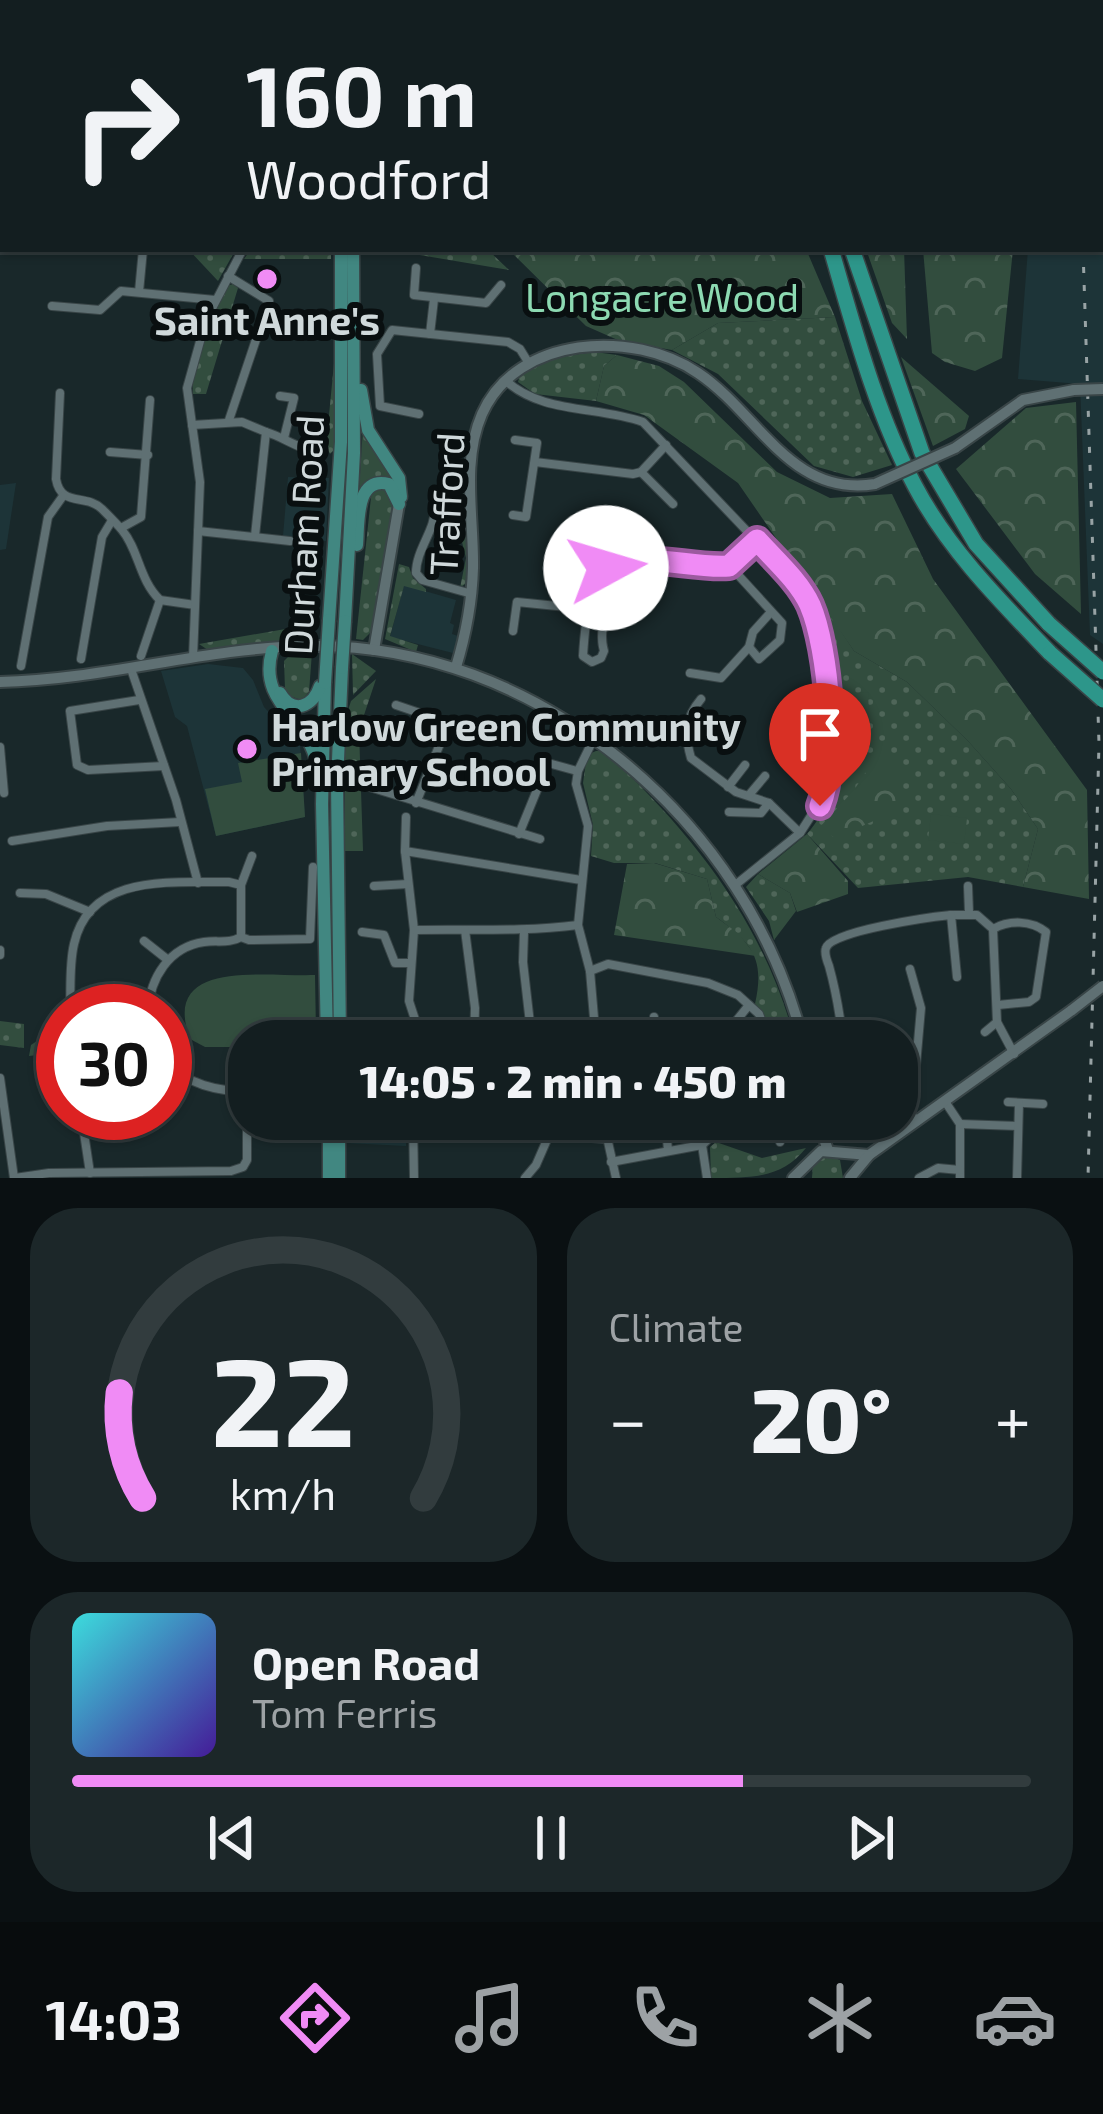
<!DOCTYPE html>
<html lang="en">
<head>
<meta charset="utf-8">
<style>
	body { margin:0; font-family:"Exo 2",sans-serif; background:#1c2729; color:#f1f3f6; height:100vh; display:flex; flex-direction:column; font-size:45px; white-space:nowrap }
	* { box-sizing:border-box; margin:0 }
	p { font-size:39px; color:#9da2a5 }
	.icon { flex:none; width:66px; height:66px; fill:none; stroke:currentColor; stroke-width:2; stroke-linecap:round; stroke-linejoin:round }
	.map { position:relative; height:1178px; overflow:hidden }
	.sheet { display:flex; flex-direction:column; gap:30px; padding:30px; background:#0a1012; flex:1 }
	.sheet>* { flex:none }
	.top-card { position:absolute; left:0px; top:0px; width:1104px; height:252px; box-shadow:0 3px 9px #0004,0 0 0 3px #323c3e; background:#131e20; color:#f1f3f6; overflow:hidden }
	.speed { position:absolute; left:36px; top:984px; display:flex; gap:24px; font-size:60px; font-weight:700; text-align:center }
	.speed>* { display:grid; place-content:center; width:156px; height:156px; border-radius:50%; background:#131e20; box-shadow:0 3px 9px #0004,0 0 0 3px #323c3e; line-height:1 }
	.speed .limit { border:18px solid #d22; background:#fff; color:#111 }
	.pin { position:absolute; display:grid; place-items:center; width:102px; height:102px; color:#fff; margin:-123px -51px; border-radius:50% 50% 50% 0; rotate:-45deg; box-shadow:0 0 12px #0007 }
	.pin .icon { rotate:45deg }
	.me { position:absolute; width:132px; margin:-66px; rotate:84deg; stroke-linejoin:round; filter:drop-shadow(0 0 9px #0008) }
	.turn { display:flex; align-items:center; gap:42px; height:252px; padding:0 48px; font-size:54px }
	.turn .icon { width:156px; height:156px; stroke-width:2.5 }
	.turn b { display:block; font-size:84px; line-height:102px }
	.big { font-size:90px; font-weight:800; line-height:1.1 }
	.sheet .card { flex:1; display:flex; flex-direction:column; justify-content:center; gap:18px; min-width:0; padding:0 42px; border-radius:48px; background:#1c2729 }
	.sheet .dial { align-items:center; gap:0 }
	.dial svg { height:312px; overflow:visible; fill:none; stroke:#323c3e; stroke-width:7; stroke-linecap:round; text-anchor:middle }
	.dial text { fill:#f1f3f6; stroke:none }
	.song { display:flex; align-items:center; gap:36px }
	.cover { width:144px; height:144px; border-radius:18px; background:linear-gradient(135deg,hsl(180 70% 55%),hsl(260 70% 35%)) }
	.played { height:12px; border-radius:6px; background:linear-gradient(90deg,#f08bf5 70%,#323c3e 70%) }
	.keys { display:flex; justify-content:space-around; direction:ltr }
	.heat { display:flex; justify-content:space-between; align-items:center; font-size:66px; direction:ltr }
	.sheet .tiles { flex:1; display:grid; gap:30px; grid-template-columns:1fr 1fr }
	.card:last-child { grid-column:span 2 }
	.trip { position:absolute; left:228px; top:1020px; width:690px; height:120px; border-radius:48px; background:#131e20; box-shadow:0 3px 9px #0004,0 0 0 3px #323c3e; font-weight:800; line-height:120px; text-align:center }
	.tabs { display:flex; height:192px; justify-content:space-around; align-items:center; background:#080c0d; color:#9da2a5 }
	.tabs .icon { width:84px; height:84px }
	.tabs .active { color:#f08bf5 }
	.tabs b { font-size:54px; color:#f1f3f6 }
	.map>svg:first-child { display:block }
	.built { fill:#1d3438 }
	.grass { fill:url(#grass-dots) }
	.forest { fill:url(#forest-crowns) }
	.park { fill:#324d3e }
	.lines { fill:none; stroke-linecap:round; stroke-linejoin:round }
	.street-casing { stroke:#394547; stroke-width:10 }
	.secondary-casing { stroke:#394547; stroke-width:14 }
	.primary-casing { stroke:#394547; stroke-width:15 }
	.highway-casing { stroke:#394547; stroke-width:18 }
	.street { stroke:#5f7073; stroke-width:8 }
	.secondary { stroke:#5f7073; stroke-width:10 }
	.primary { stroke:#418781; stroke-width:12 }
	.highway { stroke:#2d968a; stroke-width:15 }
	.rail { stroke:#98a3a5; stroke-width:3; stroke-dasharray:6 12; stroke-linecap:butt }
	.secondary-bridge-casing { stroke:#394547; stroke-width:14; stroke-linecap:butt }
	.primary-bridge-casing { stroke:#394547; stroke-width:15; stroke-linecap:butt }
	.highway-bridge-casing { stroke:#394547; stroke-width:18; stroke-linecap:butt }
	.secondary-bridge { stroke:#5f7073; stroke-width:10 }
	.primary-bridge { stroke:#418781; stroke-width:12 }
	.highway-bridge { stroke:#2d968a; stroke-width:15 }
	.route-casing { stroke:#9c5a9f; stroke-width:30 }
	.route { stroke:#f08bf5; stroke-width:21 }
	.poi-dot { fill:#f08bf5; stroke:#090f10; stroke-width:4.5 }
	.labels { text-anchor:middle; stroke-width:12; stroke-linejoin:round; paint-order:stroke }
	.park-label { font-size:39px; fill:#8ddab2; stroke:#090f10 }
	.poi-label { font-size:39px; font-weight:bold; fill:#d0d9db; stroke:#090f10 }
	.street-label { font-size:39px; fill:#d0d9db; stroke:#090f10 }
</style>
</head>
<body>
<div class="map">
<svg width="1103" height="1178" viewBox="0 0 1103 1178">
	<defs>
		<pattern id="grass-dots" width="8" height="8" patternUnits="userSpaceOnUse" patternTransform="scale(3)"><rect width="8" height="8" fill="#324d3e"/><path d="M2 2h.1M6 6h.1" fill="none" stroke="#4f6659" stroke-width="1.8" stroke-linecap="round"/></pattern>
		<pattern id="forest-crowns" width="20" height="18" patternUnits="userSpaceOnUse" patternTransform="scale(3)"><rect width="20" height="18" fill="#324d3e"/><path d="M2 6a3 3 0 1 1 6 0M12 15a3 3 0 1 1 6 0" fill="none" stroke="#4f6659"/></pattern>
	</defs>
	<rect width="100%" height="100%" fill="#19282a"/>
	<g class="built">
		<polygon points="1068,0 1103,0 1103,644 1090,635 1080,384 1018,379 1028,249 1101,249 1101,3"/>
		<polygon points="288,477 329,478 326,541 283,536"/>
		<polygon points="16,483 6,549 0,550 0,485"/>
		<polygon points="404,585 456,600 450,623 454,625 452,634 458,636 453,653 390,637"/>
		<polygon points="208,664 243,668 253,680 264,707 300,745 305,817 216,836 187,726 175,717 161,671"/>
		<polygon points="347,1119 406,1119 406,1146 346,1143"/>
	</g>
	<g class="grass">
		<polygon points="0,0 337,0 3,3 3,26"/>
		<polygon points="188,249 236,249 218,281"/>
		<polygon points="251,249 331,249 331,259 244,259"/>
		<polygon points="384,249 487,249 509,270"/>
		<polygon points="334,270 334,450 330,454 326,446 335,353"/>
		<path d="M233,284L238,288L206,394H193C190,358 213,318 227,286Z"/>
		<polygon points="835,317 862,401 892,465 853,477 814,466 718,374 672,350 718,323"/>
		<polygon points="595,352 617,355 604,366 596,401 535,394 518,382 520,374 548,358"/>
		<polygon points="363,427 398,487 365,484 359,491"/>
		<polygon points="467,449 469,581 460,588 466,558 455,514"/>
		<polygon points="372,488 389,490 393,502 372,631 363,640 356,639"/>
		<polygon points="399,564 409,567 413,578 426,589 426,592 404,586 390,636 418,645 416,652 385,639"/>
		<path d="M819,598L854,651L907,682L968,741L1011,789L1038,829L1023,887L968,877L858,888L807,834C817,822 826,808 830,793C842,746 830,647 813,602Z"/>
		<polygon points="314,624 311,639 208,650 199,644"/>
		<polygon points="293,652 312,652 309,692 302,700 289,696 285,689 284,661"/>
		<polygon points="352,654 376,671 353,695"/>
		<polygon points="376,679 359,730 363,851 345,851 345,720 351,701"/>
		<path d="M596,751H604C692,832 765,924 795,1041H772L767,1021L755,1004C765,959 753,944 716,917L707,879L655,863H614L591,856L593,825L583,783L587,755Z"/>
		<polygon points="758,874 790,893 796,911 774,940 769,921 746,887"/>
		<polygon points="0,1021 24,1024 24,1048 0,1045"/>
		<polygon points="780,1119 810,1119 809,1141 792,1141 783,1134"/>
		<path d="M716,1142L762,1158L806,1148C782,1178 753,1178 711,1178L710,1147Z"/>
		<polygon points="826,1155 840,1160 843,1178 812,1178 813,1164"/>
	</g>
	<g class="forest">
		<polygon points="508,249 806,249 835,317 718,323 672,350 620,341 586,326"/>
		<polygon points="866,249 904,249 907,339 892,323"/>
		<polygon points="923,249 1013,249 1002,358 975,371 945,362 932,353"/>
		<polygon points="617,355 659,366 684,382 777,472 830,498 892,494 933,579 1087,790 1089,899 1023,887 1038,829 1011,789 968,741 907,682 854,651 738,483 644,415 596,401 604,366"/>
		<polygon points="901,357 969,416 965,429 933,446"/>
		<polygon points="1076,402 1081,614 1035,574 956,469 1026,408"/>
		<polygon points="881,749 904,776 894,812 835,838 819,828 854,790"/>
		<polygon points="807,834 848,881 848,894 797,912 790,893 758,874"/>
		<polygon points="654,863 707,879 716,917 739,934 756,956 614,935 627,864"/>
		<polygon points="49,1033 61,1034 62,1052 29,1056 31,1045"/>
	</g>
	<g class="park">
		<polygon points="868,692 870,742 839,743 836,694"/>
		<polygon points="301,753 305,817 216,836 205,789 242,782 238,763"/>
		<polygon points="931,814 967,818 964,844 928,840"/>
		<path d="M315,975L316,1032L280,1033V1041H249V1047H205L190,1039C160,958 264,977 315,975Z"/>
	</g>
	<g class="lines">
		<defs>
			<g id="street">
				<polyline points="0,114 3,99"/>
				<polyline points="0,153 3,154"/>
				<polyline points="416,268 414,295 486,303 501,285"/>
				<polyline points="228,276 269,301 229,420"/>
				<polyline points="139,292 143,249"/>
				<polyline points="52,306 100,310 121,291 215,300"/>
				<polyline points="430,334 434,299"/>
				<path d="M505,380C541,414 598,406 643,422L785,571L808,601L817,629L830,734L825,794L800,833L734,886"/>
				<path d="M60,393L56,479C61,508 86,493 102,509C108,515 117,524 122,530C139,550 139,580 160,600L195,605"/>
				<polyline points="280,396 294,398 284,438"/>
				<polyline points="419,414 380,406 377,354 392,330 508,342 520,349 528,362"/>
				<polyline points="192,425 242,422 266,432 255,536"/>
				<path d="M266,432C286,438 297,449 318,451"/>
				<polyline points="110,452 148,455"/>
				<polyline points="535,462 633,474 641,472 666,445"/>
				<polyline points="641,472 673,504"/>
				<path d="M435,507C436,530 416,549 416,573L422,580L472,594"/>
				<polyline points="513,515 526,517 537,443 515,440"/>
				<polyline points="121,528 141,517 150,400"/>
				<polyline points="198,531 290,541"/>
				<path d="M606,542C602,565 609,563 610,581C611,606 597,627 604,651L601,658L592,662L583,656C591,519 634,575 729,565L757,540"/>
				<polyline points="729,565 782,623 780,640 759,659 749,647"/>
				<polyline points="513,631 517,602 587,609"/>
				<polyline points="141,656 160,600"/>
				<polyline points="193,658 200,482 187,388 206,320 243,249"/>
				<polyline points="81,659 102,537 111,522"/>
				<polyline points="21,666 48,517 63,496"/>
				<polyline points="131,669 176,800 198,883"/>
				<polyline points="690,673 721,678 749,647 753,632 771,612"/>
				<path d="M701,699C685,718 684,734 691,758L736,792L769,803L800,833"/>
				<polyline points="139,700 70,711 77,765 88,770 164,766"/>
				<polyline points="396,705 484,735 490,720"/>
				<polyline points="650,723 686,728"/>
				<polyline points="593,740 578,771 576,784 588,826 578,925 590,971 596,1041"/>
				<polyline points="0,747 4,793"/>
				<polyline points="363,785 540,839"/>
				<polyline points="728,787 745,765"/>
				<polyline points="749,795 765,776"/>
				<polyline points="416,803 448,724"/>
				<polyline points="729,812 761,813 769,803"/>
				<polyline points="406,817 405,851 414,930 409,1001 422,1041"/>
				<polyline points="519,834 548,763 577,771"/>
				<polyline points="12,841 107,826 180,822"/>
				<polyline points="405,851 581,880"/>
				<polyline points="374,886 408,884"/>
				<polyline points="968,886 969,913"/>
				<polyline points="20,893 46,894 90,912"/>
				<polyline points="951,915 977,915 993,929 997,1022 1014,1054"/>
				<path d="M993,929C1009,920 1031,920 1046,932L1036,997L1029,1002L998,1005"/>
				<path d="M414,930C469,929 523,932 578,925"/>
				<polyline points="465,930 475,1008 474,1041"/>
				<polyline points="362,932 384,935 395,963 411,963"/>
				<polyline points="524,932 523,962 532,1041"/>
				<polyline points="241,937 241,885 252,856"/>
				<polyline points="144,941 168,960"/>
				<polyline points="0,950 0,955"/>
				<polyline points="910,969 921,1008 916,1065 904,1099 916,1122"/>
				<polyline points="590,971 608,964 708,983 738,995 759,1014 769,1041"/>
				<path d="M70,1011C71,989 69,965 74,944C90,872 174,883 229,882L241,885"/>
				<path d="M148,1011C150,978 169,947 204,942C218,940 229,944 241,937L249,940L310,939L313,867"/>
				<polyline points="654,1017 655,1041"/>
				<polyline points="985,1032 997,1022"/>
				<polyline points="720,1041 749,1005"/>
				<path d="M843,1041C840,1015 836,991 829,966C827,961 824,953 826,948C830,931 931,917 951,915L957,977"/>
				<path d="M165,1061C187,1085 218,1091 249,1092"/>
				<polyline points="0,1078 14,1178"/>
				<polyline points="1008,1102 1043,1104"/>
				<polyline points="946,1103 960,1124 960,1178"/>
				<polyline points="81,1113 90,1173"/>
				<polyline points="413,1119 414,1178"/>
				<polyline points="536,1119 592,1138 605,1139"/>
				<polyline points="603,1119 616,1178"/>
				<polyline points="665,1119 668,1150"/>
				<polyline points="777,1119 780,1142"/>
				<polyline points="960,1124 1018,1126"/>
				<polyline points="482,1135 484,1119"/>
				<polyline points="702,1145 707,1178"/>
				<polyline points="611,1162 702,1145 719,1129 720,1119"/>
				<polyline points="15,1178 49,1173 231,1171 243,1167 247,1160 247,1092"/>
				<polyline points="525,1178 536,1165 553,1126"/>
				<polyline points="919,1178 938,1168 960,1170"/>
				<polyline points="1017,1178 1019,1103"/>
			</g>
			<g id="secondary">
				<polyline points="955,448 1023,400 1074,390"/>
				<polyline points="374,650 399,504"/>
				<path d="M456,667C466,634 472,603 473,568C474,518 461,462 482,414C517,335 633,329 698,373C758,413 791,498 875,484"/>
				<path d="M0,682C103,680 204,648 306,646C536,641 748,821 803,1041"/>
				<polyline points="817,1119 828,1150"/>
				<polyline points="793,1178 821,1151 869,1155"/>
				<polyline points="850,1178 869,1155 1072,1010"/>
			</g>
			<g id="primary">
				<polyline points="349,3 350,0"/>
				<polyline points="360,3 360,0"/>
				<polyline points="361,390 368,430 399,478 401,497"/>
				<path d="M357,545C359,522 355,476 389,484L399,504"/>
				<polyline points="329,620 341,442 341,249"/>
				<polyline points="345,621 354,453 353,249"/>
				<path d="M272,651C257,705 310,718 317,766"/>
				<polyline points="325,683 322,804 327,1041"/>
				<path d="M280,693C293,715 313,707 320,686"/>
				<polyline points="340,1041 337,783 342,668"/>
				<polyline points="329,1119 329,1178"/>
				<polyline points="339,1178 339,1119"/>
			</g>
			<g id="highway">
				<polyline points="739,0 740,3"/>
				<polyline points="757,0 758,3"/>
				<path d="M831,249C854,328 876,413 915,486C948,549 1001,602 1050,653"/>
				<polyline points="852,249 922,453 976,544 1049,624"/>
			</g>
		</defs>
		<use href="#street" class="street-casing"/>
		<use href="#secondary" class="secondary-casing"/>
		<use href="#primary" class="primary-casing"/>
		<use href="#highway" class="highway-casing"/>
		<use href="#street" class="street"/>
		<use href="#secondary" class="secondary"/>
		<use href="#primary" class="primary"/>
		<use href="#highway" class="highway"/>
		<g class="rail">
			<polyline points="1083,0 1084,3"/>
			<polyline points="1083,249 1099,743 1088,1178"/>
		</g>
		<defs>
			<g id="secondary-bridge">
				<polyline points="1074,390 1103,389"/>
				<polyline points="875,484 955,448"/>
				<polyline points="1072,1010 1103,986"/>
			</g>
			<g id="primary-bridge">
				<polyline points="342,668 345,621"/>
				<polyline points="325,683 329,620"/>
			</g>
			<g id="highway-bridge">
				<polyline points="1049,624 1103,672"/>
				<polyline points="1050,653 1103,700"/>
			</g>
		</defs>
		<use href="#secondary-bridge" class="secondary-bridge-casing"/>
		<use href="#primary-bridge" class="primary-bridge-casing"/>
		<use href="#highway-bridge" class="highway-bridge-casing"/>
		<use href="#secondary-bridge" class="secondary-bridge"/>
		<use href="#primary-bridge" class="primary-bridge"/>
		<use href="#highway-bridge" class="highway-bridge"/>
	</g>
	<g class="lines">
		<defs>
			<path id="route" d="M606,568C643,550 689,569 729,566L757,540C775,560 799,581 810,605C829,649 838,762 820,806"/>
		</defs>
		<use href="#route" class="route-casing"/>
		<use href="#route" class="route"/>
	</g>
	<g class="poi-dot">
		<circle cx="267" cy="279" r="12"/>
		<circle cx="247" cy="749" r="12"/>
	</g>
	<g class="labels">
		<g class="park-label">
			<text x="662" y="312">Longacre Wood</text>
		</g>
		<g class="poi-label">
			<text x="267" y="335">Saint Anne's</text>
			<text x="271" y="741" text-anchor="start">Harlow Green Community<tspan x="271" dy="45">Primary School</tspan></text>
		</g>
		<g class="street-label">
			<text transform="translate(447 504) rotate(-87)" y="14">Trafford</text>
			<text transform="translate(304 535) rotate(-87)" y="14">Durham Road</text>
		</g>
	</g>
</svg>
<div class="speed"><div class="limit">30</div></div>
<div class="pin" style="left:820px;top:806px;background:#d93025"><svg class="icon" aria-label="arrive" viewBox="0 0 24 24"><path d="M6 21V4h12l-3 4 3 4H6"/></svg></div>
<svg class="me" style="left:606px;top:568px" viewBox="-20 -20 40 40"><circle r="19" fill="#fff"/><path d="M0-13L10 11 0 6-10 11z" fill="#f08bf5"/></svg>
<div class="trip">14:05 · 2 min · 450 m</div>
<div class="top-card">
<div class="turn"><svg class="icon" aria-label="right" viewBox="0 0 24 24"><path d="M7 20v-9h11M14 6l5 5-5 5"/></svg><div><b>160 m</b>Woodford</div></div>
</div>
</div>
<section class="sheet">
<div class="tiles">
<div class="card dial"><svg viewBox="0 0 100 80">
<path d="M14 69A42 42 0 1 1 86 69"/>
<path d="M14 69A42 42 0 0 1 8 42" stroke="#f08bf5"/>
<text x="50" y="56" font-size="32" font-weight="700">22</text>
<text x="50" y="72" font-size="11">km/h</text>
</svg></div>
<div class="card"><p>Climate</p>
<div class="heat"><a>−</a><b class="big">20°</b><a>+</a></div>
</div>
<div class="card">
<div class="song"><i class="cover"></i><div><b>Open Road</b><p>Tom Ferris</p></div></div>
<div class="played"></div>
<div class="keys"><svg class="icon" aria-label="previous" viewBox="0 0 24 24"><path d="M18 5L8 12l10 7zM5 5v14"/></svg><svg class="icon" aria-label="pause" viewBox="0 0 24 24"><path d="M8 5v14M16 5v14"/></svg><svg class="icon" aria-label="next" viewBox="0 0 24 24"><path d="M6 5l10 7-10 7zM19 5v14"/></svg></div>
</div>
</div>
</section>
<nav class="tabs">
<b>14:03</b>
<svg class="icon active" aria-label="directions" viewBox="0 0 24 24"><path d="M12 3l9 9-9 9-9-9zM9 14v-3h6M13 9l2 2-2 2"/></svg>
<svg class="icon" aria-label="music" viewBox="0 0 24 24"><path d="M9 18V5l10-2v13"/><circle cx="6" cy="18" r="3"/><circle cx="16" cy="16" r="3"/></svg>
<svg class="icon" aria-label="phone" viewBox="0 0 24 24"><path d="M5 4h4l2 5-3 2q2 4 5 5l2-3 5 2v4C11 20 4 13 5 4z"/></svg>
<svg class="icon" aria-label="climate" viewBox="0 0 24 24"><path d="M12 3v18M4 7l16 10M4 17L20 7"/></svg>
<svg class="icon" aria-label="car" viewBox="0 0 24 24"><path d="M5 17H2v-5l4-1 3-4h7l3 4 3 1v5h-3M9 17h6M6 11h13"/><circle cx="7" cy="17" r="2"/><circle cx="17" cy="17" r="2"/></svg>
</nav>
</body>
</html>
